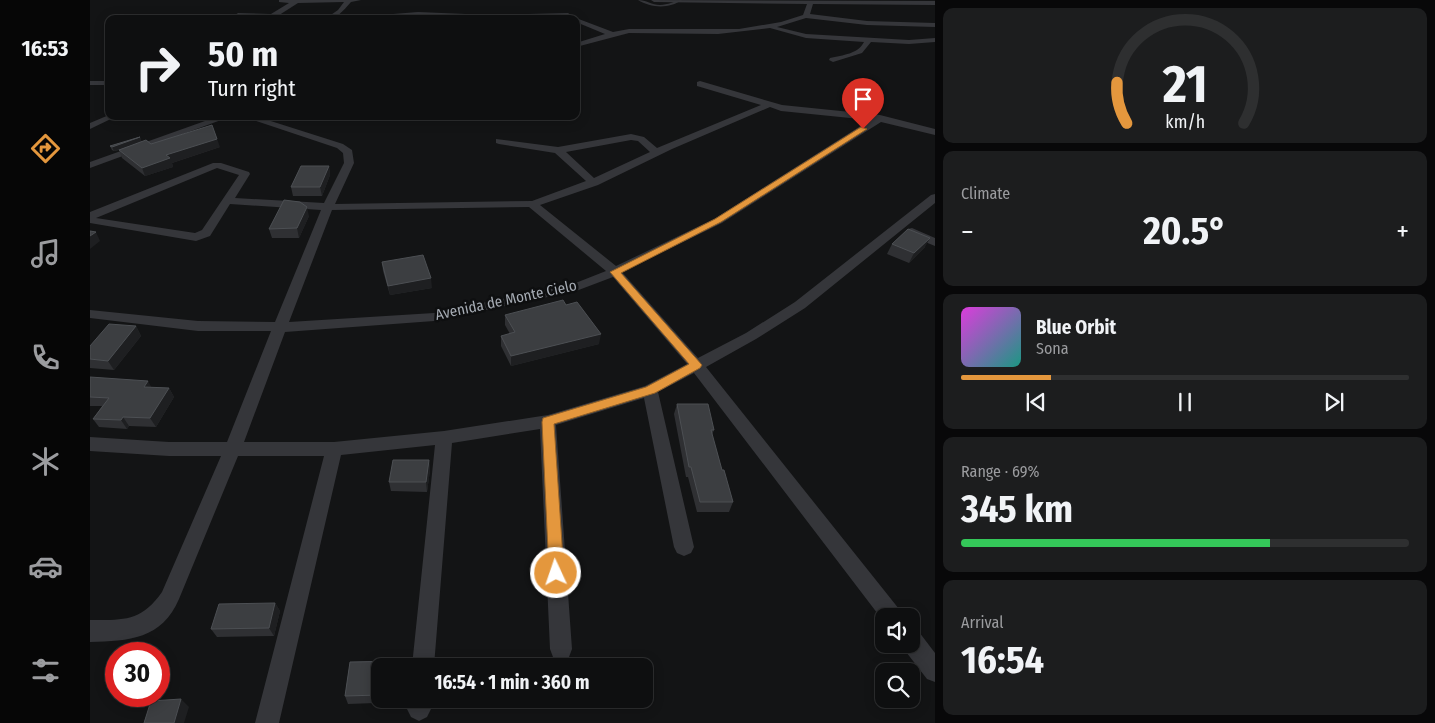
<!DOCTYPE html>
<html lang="en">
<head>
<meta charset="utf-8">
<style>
	body { margin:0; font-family:"Fira Sans Condensed",sans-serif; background:#1c1d1e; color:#f1f3f6; height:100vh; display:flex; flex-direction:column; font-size:19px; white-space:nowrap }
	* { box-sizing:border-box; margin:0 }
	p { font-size:16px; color:#9b9c9f }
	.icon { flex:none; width:28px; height:28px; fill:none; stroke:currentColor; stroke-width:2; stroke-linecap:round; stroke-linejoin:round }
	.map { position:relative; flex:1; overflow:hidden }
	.sheet { display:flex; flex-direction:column; gap:8px; padding:8px; background:#080809; width:500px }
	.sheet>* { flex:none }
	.banner { position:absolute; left:15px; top:15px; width:475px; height:105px; border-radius:10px; box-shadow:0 2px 12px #0003,0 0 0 1px #2e2f30; background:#0e0f10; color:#f1f3f6; overflow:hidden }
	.controls { position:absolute; left:785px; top:608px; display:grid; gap:10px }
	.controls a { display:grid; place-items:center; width:45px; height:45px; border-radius:10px; background:#0e0f10; box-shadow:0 2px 12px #0003,0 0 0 1px #2e2f30; font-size:25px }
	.speed { position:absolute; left:15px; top:642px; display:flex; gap:10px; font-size:25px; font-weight:700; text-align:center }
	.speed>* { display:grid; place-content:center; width:65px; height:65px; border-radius:50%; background:#0e0f10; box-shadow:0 2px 12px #0003,0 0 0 1px #2e2f30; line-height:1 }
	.speed .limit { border:8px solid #d22; background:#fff; color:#111 }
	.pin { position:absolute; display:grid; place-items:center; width:42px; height:42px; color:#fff; margin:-51px -21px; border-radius:50% 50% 50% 0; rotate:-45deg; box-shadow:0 0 5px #0007 }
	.pin .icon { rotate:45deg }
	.me { position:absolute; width:55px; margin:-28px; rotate:357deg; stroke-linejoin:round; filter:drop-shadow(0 0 4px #0008) }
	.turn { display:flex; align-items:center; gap:18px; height:105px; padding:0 20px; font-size:22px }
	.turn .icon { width:65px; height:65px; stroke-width:2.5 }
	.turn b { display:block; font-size:35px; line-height:42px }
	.big { font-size:38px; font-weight:700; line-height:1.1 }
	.sheet .widget { flex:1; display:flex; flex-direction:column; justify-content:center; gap:8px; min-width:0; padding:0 18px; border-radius:10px; background:#1c1d1e }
	.sheet .dial { align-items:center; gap:0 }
	.dial svg { height:130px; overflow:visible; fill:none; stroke:#2e2f30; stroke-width:7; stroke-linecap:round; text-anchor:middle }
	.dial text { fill:#f1f3f6; stroke:none }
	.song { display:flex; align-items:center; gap:15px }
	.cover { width:60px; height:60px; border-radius:8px; background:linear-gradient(135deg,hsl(300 70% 55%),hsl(170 70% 35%)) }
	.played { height:5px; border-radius:2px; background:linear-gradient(90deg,#e4973d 20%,#2e2f30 20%) }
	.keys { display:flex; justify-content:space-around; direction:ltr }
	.heat { display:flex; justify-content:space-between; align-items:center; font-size:28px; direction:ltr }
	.charge { height:8px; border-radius:4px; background:linear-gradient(90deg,#34c759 69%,#2e2f30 0) }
	.trip { position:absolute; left:281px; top:658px; width:282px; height:50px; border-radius:10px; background:#0e0f10; box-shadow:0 2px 12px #0003,0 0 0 1px #2e2f30; font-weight:700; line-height:50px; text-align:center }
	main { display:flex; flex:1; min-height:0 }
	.tabs { display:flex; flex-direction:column; width:90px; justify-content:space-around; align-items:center; background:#060606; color:#9b9c9f }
	.tabs .icon { width:35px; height:35px }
	.tabs .selected { color:#e4973d }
	.tabs b { font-size:22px; color:#f1f3f6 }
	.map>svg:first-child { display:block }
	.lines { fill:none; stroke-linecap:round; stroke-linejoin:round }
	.lane { fill:#35363a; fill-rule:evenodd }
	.street { fill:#35363a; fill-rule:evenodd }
	.wall { fill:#2f3033 }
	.shaded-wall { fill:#1e1f21 }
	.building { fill:#3c3e41; stroke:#4c4f53 }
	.route { fill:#e4973d; stroke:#946228 }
	.labels { text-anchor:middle; stroke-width:5; stroke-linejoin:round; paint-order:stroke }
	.street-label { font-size:15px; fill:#a6acb4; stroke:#0e0f10 }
</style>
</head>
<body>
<main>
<nav class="tabs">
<b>16:53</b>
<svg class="icon selected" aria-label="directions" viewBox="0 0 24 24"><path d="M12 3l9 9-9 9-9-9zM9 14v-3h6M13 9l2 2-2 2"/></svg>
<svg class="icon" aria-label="music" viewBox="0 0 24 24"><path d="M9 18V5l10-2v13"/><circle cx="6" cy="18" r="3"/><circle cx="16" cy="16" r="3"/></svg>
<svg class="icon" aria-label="phone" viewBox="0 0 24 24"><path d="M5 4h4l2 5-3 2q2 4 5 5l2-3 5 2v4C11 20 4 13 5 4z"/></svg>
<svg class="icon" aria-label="climate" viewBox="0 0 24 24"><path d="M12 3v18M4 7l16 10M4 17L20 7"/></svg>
<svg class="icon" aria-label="car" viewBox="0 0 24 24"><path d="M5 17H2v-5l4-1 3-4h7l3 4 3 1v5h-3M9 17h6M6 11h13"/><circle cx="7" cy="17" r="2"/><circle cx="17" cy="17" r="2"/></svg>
<svg class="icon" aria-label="filters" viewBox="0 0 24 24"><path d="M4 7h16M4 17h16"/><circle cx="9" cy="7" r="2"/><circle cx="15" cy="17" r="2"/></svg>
</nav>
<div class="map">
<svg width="845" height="723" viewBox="0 0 845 723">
	<rect width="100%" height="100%" fill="#131415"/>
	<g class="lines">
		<path class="lane" d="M548,0C556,0 562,5 570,5C578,5 584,1 592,0C579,9 561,8 548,0Z"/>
		<g class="street">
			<path d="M189,0H271L261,2C253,11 247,19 235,19L248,10L254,2L208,3L183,19L148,17L145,15L148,13L181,14L199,3L189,2Z"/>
			<path d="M561,0L845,1V5L723,4L720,14L777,21L845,23V27L777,25L716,18L687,27L716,34L819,40L845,38V42L819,44L781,42L772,53L743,62L739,60L740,58C753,55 768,54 774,42L716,38L680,28L628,34L539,33L486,47V43L515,34L486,22V19H483L486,18L523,32L539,29H649L691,22L713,15L717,4L564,2Z"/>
			<polygon points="328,12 400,15 478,13 481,15 478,17 384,19 328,16 290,19 303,14"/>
			<rect x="0" y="81" width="19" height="4"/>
			<path d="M610,81L692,105L790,115L845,129V135L791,122L632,223L532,272L608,358L656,333L705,302L841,195L845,194V203L715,308L666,339L616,367L809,609L812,616H794V622L604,373L568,392L604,547L601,553L594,556L587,553L584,547L554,398L466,425L482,649L479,657L471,660L463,657L460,649L450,429L362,443L344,666H322L345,445L251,455L189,723H165L234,456H148L89,599C72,639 39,641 0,642V620C33,620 51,622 72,592L131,456H79L0,451V437L79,442H137L181,331H108L0,318V310L108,321L185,322L231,210L140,204L120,236L106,241L0,223V212L123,163H131L159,172L160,174L145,198L234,203L254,163L253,153L247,148L151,116H165L253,144L262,150L264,163L245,204L442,201L496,181L465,153L409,144L406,143V139L468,147L541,134L554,137L567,148L671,105L607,86V82ZM680,107L691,111L780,120L624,219L526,266L450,205L508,185L582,149ZM541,140L548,141L560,152L504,178L476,152ZM127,168L149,175L112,230L105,233L6,218ZM439,207L516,271L483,284L344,313L199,322L242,210ZM523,277L597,364L555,386L458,415L354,431L244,442H154L195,332L344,321L486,291Z"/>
			<polygon points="19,115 19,116 27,116 0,129 0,123"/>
			<polygon points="129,116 142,116 0,168 0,162"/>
			<polygon points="822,228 845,238 845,246 818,235 816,232 818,229"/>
			<polygon points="821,629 829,632 845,653 845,682 837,679 813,648 812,644 821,644"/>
			<polygon points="319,699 341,699 341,709 337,717 329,721 321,717 317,709"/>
		</g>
	</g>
	<g class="wall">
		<polygon points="50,137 51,141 61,144 130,147 82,163 83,167 55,176 32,158 29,150 24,151 22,150 20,146"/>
		<polygon points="239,166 240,175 232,196 203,196 201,187"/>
		<polygon points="219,216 209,238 182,238 179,229"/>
		<polygon points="802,244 835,247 819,263 797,254"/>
		<polygon points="292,262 342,288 300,295 293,271"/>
		<polygon points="415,315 509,344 421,366 411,346 411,336 420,334 415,325"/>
		<polygon points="46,326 51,336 24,370 0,368 0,346"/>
		<polygon points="0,377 61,387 79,388 84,397 66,427 39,426 37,429 9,427 3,419 12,406 0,406"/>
		<polygon points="587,404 624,430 622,435 632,470 643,502 639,512 607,512 598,477 596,477 584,414"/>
		<polygon points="339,460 340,470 337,492 301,491 299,482"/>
		<polygon points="185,603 190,611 184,636 127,637 121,629"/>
		<polygon points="314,661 315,666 290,666 290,699 314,699 313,702 258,704 255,696 260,662"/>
	</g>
	<g class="shaded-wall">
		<polygon points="122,125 130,147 82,163 83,167 55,176 52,168 76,155"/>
		<polygon points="50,137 52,142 24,151 22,147"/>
		<polygon points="239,166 240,175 232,196 230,187"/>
		<polygon points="217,207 219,216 209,238 207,228"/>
		<polygon points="6,232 10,241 0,249 0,236"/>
		<polygon points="840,238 835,247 819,263 824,253"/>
		<polygon points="341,278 342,288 300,295 298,286"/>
		<polygon points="46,326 51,336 24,370 18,361"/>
		<polygon points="511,334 509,344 421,366 421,356"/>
		<polygon points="58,381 63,390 54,387"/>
		<polygon points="79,388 84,397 66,427 60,418"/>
		<polygon points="33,417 39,426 37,429 31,420"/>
		<polygon points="339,460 340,470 337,492 336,482"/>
		<polygon points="185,603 190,611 184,636 179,628"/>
		<polygon points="91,699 99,707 94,723 84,723"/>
	</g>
	<g class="building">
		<polygon points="122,125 127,139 76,155 80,158 52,168 29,150 56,140 61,144"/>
		<polygon points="50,137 22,147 20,146"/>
		<polygon points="211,166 239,166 230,187 201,187"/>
		<polygon points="194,200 210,202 217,207 207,228 179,229"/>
		<polygon points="818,229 840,238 824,253 802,244"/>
		<polygon points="0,231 6,232 0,236"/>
		<polygon points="333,255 341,278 298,286 292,262"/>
		<polygon points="473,300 476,305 487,302 511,334 421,356 411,336 425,332 415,315"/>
		<polygon points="19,324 46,326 18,361 0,359 0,346"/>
		<polygon points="0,377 58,381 54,387 79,388 60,418 33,417 31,420 3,419 19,398 0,397"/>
		<polygon points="587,404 618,404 624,430 621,430 632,470 634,470 643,502 610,502 601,467 599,467"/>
		<polygon points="303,460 339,460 336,482 299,482"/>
		<polygon points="185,603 179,628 121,629 129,604"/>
		<polygon points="314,661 313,666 290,666 290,695 255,696 260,662"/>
		<polygon points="91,699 84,723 54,723 61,701"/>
	</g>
	<polygon class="route" points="771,127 777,129 631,222 531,273 612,365 610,368 565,393 464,424 474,573 472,578 466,580 461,578 459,573 452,422 453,418 556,387 599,364 520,272 625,219"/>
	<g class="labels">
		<g class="street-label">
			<text transform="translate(416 300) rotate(-12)" y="5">Avenida de Monte Cielo</text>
		</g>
	</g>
</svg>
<div class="controls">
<a><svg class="icon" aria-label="sound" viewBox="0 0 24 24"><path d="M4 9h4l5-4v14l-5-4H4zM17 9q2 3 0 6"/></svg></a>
<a><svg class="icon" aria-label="search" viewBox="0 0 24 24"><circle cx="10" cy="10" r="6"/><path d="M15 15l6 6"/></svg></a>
</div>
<div class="speed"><div class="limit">30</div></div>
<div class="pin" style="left:773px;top:129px;background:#d93025"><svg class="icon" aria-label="arrive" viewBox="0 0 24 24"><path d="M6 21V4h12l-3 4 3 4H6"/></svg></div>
<svg class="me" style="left:466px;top:573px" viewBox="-20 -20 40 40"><circle r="17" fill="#e4973d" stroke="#fff" stroke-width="3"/><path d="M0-11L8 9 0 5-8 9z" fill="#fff"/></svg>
<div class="trip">16:54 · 1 min · 360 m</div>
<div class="banner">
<div class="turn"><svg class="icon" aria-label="right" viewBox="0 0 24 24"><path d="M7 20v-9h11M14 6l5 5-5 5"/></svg><div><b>50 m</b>Turn right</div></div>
</div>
</div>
<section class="sheet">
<div class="widget dial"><svg viewBox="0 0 100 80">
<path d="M14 69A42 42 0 1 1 86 69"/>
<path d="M14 69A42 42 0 0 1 8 44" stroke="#e4973d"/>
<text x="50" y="56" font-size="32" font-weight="700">21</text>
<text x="50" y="72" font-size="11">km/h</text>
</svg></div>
<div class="widget"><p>Climate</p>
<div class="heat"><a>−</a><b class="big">20.5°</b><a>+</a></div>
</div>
<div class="widget">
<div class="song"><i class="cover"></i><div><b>Blue Orbit</b><p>Sona</p></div></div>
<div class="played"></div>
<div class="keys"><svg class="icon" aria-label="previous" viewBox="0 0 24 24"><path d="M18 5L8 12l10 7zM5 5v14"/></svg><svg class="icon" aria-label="pause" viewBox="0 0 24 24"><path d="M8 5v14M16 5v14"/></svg><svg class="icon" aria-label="next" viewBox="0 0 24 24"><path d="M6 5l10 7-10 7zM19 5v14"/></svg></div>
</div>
<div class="widget"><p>Range · 69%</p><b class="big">345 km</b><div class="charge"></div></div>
<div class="widget"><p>Arrival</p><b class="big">16:54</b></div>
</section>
</main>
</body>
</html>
